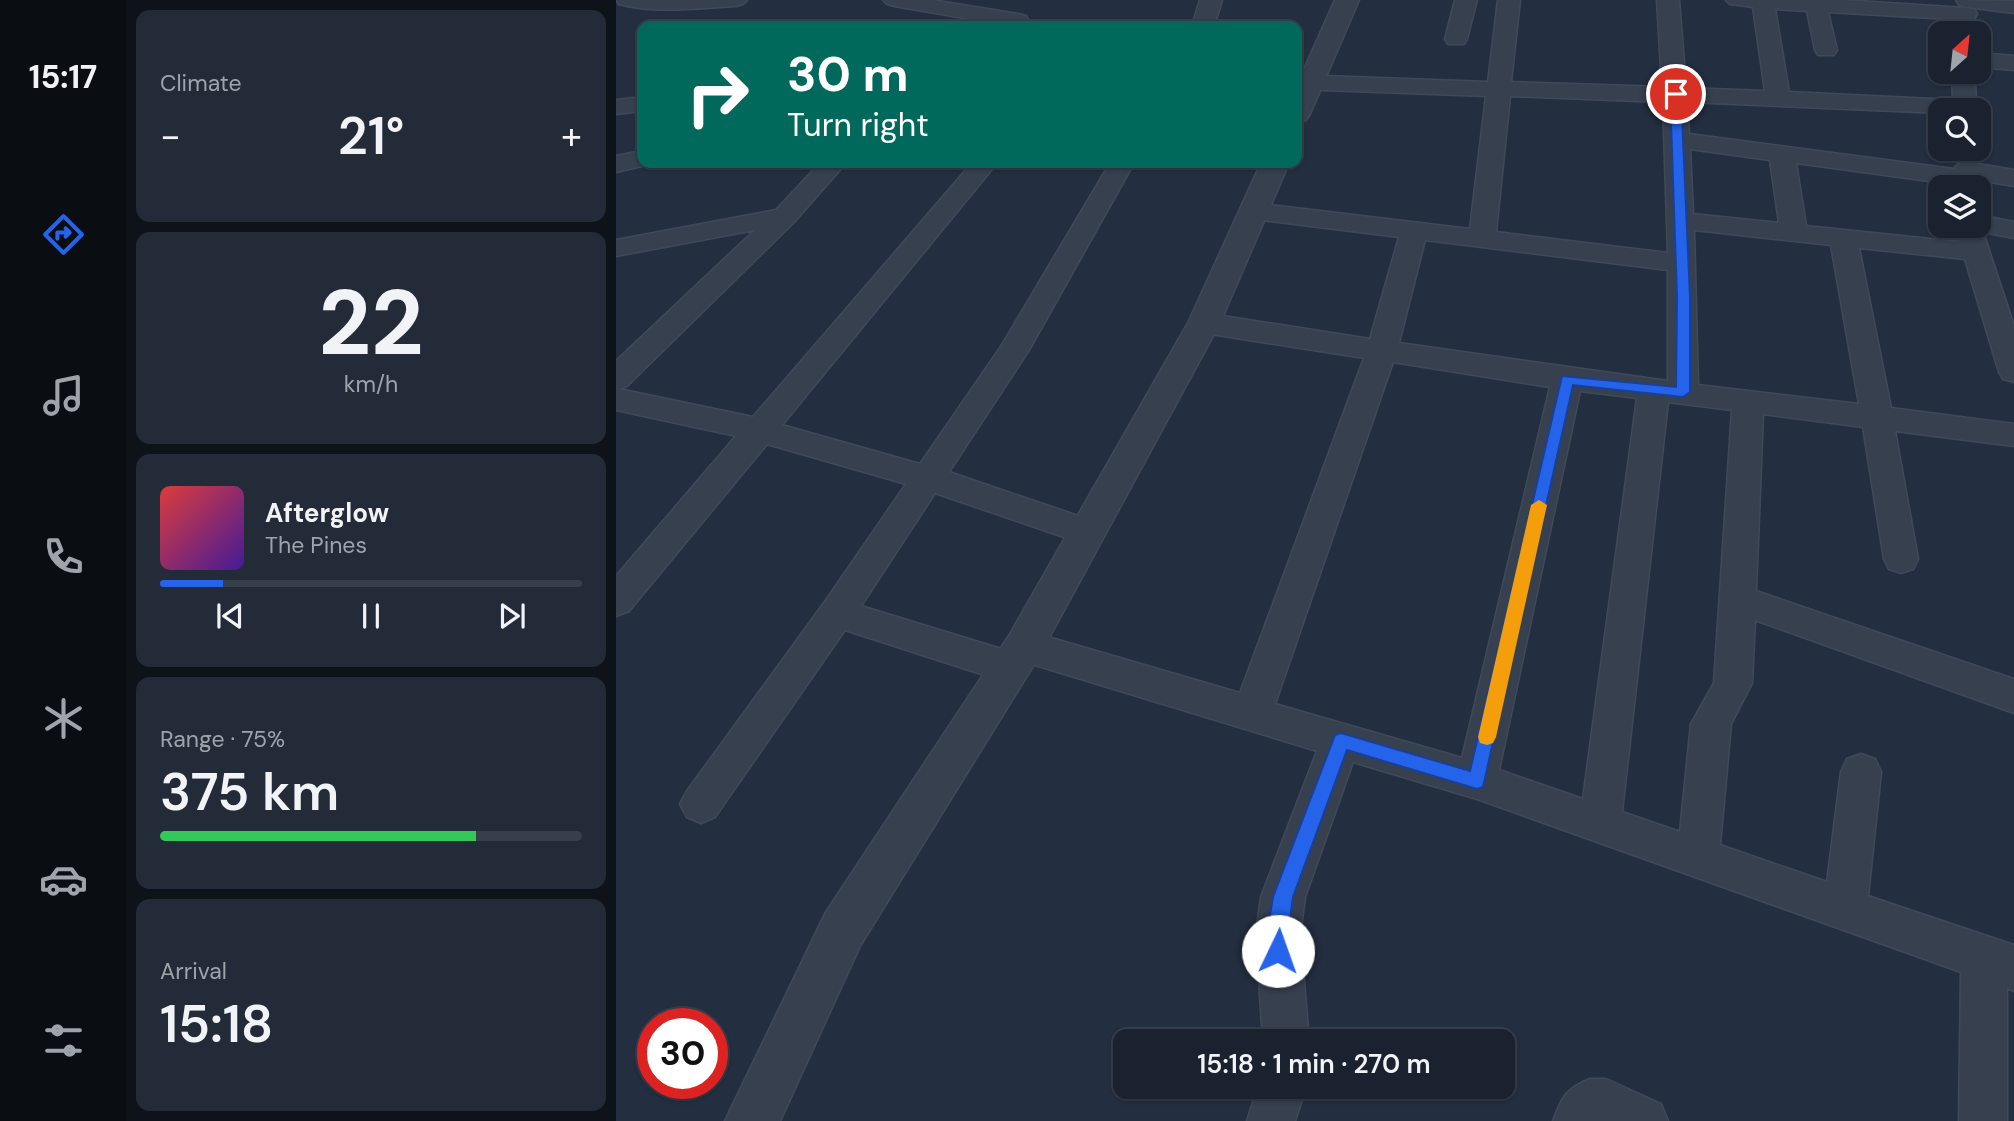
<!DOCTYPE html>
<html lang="en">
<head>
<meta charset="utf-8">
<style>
	body { margin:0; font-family:"DM Sans",sans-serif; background:#232a38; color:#f1f3f6; height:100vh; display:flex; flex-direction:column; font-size:26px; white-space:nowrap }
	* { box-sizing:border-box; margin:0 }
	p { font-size:23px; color:#9fa4ab }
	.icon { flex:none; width:38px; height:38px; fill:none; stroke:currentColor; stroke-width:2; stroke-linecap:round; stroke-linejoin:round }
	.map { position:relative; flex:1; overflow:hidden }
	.panel { display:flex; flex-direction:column; gap:10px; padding:10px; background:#0e131a; width:490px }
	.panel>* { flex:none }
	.top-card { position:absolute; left:21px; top:21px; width:665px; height:147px; border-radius:14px; box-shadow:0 2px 5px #0004,0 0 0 2px #383f4c; background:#00695c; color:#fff; overflow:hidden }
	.needle { width:46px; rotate:27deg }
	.tools { position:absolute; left:1312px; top:21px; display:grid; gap:14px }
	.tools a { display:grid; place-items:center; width:63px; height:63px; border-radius:14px; background:#1a2230; box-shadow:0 2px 5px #0004,0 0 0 2px #383f4c; font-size:35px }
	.speed { position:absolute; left:21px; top:1008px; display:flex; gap:14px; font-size:35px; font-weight:700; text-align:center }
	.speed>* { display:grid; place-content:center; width:91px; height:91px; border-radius:50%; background:#1a2230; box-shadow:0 2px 5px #0004,0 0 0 2px #383f4c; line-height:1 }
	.speed .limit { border:10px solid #d22; background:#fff; color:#111 }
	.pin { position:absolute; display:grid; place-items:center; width:60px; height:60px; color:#fff; margin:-30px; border:4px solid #fff; border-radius:50%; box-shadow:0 2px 7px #0007 }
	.me { position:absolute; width:77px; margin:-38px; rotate:3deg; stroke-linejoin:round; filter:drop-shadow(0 0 5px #0008) }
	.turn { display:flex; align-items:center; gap:24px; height:147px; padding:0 35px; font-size:32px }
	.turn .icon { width:91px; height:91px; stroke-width:2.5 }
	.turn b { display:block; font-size:49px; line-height:60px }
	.big { font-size:52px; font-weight:600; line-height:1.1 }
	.panel .card { flex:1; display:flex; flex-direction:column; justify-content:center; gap:10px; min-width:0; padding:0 24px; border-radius:14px; background:#232a38 }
	.panel .dial { align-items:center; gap:0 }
	.dial b { font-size:91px; line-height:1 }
	.song { display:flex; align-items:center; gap:21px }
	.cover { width:84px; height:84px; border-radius:10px; background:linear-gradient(135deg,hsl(0 70% 55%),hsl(260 70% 35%)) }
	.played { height:7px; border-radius:4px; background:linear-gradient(90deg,#2563eb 15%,#383f4c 15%) }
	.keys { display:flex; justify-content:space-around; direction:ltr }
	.heat { display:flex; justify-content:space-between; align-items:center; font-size:38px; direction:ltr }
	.charge { height:10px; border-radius:5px; background:linear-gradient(90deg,#34c759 75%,#383f4c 0) }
	.trip { position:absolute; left:497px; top:1029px; width:402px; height:70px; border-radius:14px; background:#1a2230; box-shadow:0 2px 5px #0004,0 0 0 2px #383f4c; font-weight:600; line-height:70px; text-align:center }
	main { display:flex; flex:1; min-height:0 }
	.tab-bar { display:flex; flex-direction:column; width:126px; justify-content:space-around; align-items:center; background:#0a0e13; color:#9fa4ab }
	.tab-bar .icon { width:49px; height:49px }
	.tab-bar .active { color:#2563eb }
	.tab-bar b { font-size:32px; color:#f1f3f6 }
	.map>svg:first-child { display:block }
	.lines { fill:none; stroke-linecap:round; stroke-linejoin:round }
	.minor-casing { stroke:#404958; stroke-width:3 }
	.tertiary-casing { stroke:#404958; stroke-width:3 }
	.minor { fill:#37404f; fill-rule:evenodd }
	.tertiary { fill:#37404f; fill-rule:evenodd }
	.route { fill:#2563eb; stroke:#184099; stroke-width:2 }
	.slow { fill:#f59e0b }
</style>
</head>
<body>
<main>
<nav class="tab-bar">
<b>15:17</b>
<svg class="icon active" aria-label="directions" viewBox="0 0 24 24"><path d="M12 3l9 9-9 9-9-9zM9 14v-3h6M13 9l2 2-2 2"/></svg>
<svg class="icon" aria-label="music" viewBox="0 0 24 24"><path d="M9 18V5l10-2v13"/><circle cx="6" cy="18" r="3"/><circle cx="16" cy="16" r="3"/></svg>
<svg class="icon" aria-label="phone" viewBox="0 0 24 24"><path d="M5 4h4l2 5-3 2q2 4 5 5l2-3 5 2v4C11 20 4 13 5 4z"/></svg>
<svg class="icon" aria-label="climate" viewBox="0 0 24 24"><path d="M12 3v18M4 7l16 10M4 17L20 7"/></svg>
<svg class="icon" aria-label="car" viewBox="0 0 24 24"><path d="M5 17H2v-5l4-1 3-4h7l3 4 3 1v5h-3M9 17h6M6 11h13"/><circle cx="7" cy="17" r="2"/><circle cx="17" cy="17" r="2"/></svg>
<svg class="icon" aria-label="filters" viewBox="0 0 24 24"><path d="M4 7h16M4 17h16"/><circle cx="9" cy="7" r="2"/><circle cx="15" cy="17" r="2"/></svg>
</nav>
<section class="panel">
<div class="card"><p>Climate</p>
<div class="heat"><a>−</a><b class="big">21°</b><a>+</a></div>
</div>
<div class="card dial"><b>22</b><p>km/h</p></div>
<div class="card">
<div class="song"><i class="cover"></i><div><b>Afterglow</b><p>The Pines</p></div></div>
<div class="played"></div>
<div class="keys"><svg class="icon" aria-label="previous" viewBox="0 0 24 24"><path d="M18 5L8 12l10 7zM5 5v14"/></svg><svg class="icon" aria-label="pause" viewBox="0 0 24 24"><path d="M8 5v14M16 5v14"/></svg><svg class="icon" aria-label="next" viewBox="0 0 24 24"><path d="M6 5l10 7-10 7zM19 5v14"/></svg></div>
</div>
<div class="card"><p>Range · 75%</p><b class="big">375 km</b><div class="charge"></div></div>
<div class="card"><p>Arrival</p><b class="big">15:18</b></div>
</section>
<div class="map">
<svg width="1398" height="1121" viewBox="0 0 1398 1121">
	<rect width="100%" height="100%" fill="#232e40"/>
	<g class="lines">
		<defs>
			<g id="minor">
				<path d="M0,0H131L127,4L120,6C82,8 40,14 3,4Z"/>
				<polygon points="267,0 316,0 402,14 410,16 413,21 410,26 395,26 278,6 271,4"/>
				<polygon points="584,0 606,0 598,26 576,26"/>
				<polygon points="839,0 861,0 851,39 848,44 832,44 829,39"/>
				<path d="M882,0H904L895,82L1046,87L1041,0H1063L1070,88L1149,91L1137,7L1114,4L1110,0H1226L1350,8L1358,9L1361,14L1358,19L1350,20L1212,12L1221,50L1218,55H1202L1199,50L1191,11L1159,9L1173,92L1337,100L1336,72H1358L1361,110H1325V113L1071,102L1073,134L1338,169L1341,165L1350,162L1398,170V186L1362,180L1359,183L1350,186L1180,163L1190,226L1343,242L1339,226H1363V215L1398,222V238L1367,232L1398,326V382L1387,379L1383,372L1349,259L1243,248L1275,408L1398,424V446L1279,431L1302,559L1297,569L1285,573L1273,569L1268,559L1247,427L1147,414L1140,591L1398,679V713L1139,620L1136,683L1115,724L1104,845L1211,882L1225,772L1231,759L1245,754L1259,759L1265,772L1252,896L1398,945V991L1391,988V1121H1343L1345,972L861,799L737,762L689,897L684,934L693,1041H647L640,934L645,897L701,751L409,662L412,667L406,678L393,683L229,630L99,817L85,823L71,817L64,804L71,791L208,603L290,484L151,444L13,611L0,616V576L120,436L0,410V361L139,230L0,256V240L160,210L204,163H230L178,222L11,386L3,389L137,417L356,163H381L166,425L304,464L386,345L494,163H518L413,350L333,472L483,523L488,532L483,541L471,545L319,493L245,606L392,651L389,646L395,635L408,630L624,693L748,358L588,333L578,330L573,323L578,316L588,313L754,339L783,237L638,219L629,217L625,211L629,205L638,203L854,229L870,96L681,89V75L872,82ZM894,96L1047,102L1052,253L880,232ZM1074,149L1154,160L1163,223L1077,214ZM1078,230L1215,245L1243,404L1082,385ZM809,240L1052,270V381L783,343ZM777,362L934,387L846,758L659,704ZM964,391L1021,398L967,799L883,770ZM1052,402L1116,410L1098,683L1075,724L1064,832L1006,812Z"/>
				<polygon points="1340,0 1398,1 1398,13 1350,7 1343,5"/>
				<polygon points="1363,53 1398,56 1398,70 1363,67"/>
				<polygon points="26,97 26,111 0,114 0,100"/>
				<polygon points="26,151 26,163 35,164 0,172 0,156"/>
				<path d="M974,1079H990L1045,1104L1052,1121H937C946,1097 949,1089 974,1079Z"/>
				<polygon points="642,1087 690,1087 679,1121 631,1121"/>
			</g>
			<g id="tertiary">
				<polygon points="719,0 743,0 694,114 690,120 681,122 681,85"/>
				<polygon points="645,163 673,163 604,323 422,658 244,946 164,1121 109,1121 210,912 394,634 572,323"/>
			</g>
		</defs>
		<use href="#minor" class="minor-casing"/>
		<use href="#tertiary" class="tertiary-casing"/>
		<use href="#minor" class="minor"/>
		<use href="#tertiary" class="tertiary"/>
	</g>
	<polygon class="route" points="1060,91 1065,94 1074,297 1074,392 1067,397 957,385 867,787 861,789 731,750 677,897 669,958 662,961 655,958 651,934 657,897 719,735 725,733 854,771 946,376 1060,387 1061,297 1054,94"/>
	<polygon class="slow" points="923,500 931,505 880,737 877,743 871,745 864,743 862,737 915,505"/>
</svg>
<div class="tools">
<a><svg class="needle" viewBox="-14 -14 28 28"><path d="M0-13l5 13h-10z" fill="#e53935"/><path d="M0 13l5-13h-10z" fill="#9fa4ab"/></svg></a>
<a><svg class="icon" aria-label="search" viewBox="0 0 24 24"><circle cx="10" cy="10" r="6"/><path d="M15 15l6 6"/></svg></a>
<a><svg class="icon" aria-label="layers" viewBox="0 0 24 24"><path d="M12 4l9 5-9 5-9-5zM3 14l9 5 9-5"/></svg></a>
</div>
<div class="speed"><div class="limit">30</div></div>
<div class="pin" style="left:1060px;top:94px;background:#d93025"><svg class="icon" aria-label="arrive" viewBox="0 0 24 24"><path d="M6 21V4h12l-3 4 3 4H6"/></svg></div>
<svg class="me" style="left:662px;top:951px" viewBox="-20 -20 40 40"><circle r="19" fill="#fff"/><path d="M0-13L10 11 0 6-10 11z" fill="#2563eb"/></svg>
<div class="trip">15:18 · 1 min · 270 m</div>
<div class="top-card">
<div class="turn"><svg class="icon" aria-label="right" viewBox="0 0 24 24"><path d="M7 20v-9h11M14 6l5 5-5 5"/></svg><div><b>30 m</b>Turn right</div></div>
</div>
</div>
</main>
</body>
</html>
